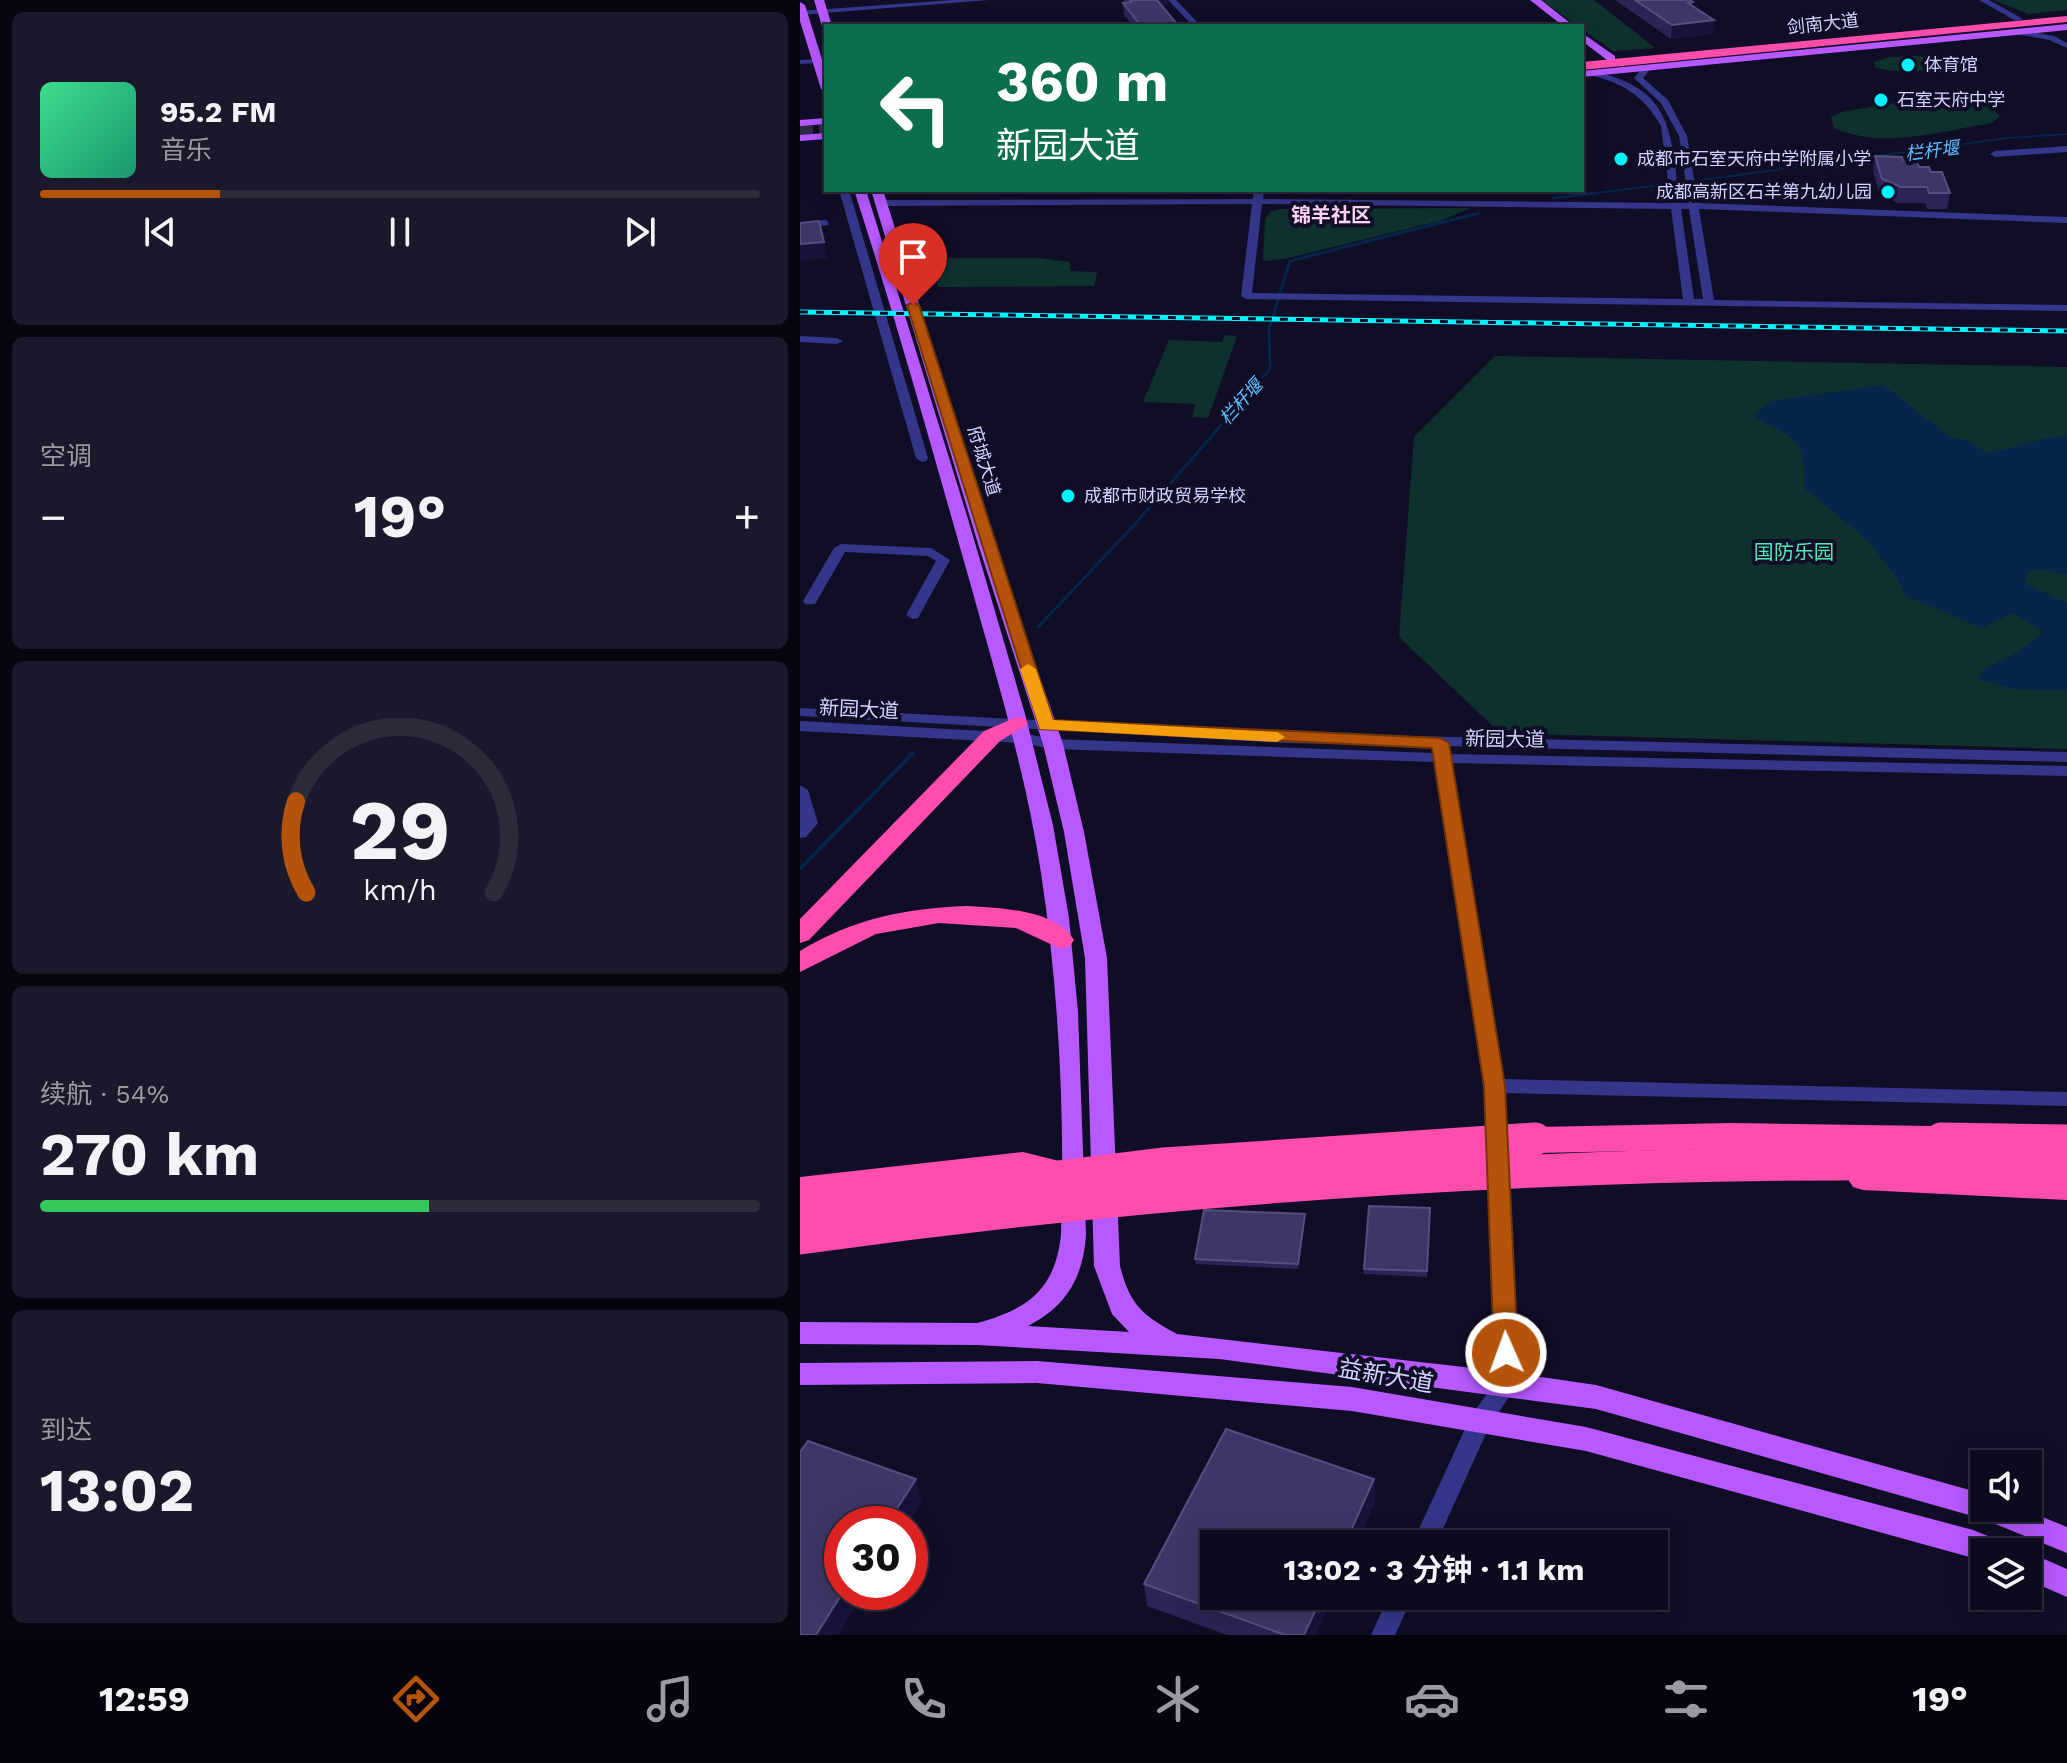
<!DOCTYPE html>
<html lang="zh">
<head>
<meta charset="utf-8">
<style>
	body { margin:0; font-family:"Work Sans","Noto Sans SC",sans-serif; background:#1a182a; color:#f1f3f6; height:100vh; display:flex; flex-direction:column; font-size:30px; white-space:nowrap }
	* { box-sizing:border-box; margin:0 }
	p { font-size:26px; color:#9a9aa4 }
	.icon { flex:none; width:44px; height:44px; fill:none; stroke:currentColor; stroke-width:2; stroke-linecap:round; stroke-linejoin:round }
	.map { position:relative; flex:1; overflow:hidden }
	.sheet { display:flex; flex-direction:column; gap:12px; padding:12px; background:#070610; width:800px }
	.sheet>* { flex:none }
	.banner { position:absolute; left:24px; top:24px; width:760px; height:168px; border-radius:0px; box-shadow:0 4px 20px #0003,0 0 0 2px #2c2b3b; background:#0b6e4f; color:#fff; overflow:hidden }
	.tools { position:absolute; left:1170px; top:1450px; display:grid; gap:16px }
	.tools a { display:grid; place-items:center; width:72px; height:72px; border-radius:0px; background:#0c0a1d; box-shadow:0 4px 20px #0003,0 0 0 2px #2c2b3b; font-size:40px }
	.speed { position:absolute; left:24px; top:1506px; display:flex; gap:16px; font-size:40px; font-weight:700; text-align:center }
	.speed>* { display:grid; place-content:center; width:104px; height:104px; border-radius:50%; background:#0c0a1d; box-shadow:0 4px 20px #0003,0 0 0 2px #2c2b3b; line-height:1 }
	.speed .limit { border:12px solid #d22; background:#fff; color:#111 }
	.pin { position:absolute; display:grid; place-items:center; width:68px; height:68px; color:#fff; margin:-82px -34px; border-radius:50% 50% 50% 0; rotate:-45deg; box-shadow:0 0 8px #0007 }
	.pin .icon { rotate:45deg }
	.me { position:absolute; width:88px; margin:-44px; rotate:358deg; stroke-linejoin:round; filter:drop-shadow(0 0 6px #0008) }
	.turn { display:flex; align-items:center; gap:28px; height:168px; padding:0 40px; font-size:36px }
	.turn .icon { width:104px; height:104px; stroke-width:2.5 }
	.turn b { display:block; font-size:56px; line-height:68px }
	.big { font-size:60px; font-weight:700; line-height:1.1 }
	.sheet .tile { flex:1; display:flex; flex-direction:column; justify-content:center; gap:12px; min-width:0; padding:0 28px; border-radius:12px; background:#1a182a }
	.sheet .dial { align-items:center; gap:0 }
	.dial svg { height:208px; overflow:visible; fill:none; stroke:#2c2b3b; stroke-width:7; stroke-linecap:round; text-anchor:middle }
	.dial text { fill:#f1f3f6; stroke:none }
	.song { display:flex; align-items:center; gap:24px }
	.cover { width:96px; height:96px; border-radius:12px; background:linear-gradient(135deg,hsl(150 70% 55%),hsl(160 70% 35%)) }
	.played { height:8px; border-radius:4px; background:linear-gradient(90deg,#b45309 25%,#2c2b3b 25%) }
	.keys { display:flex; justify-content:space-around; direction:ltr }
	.heat { display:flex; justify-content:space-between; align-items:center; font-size:44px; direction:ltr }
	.charge { height:12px; border-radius:6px; background:linear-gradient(90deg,#34c759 54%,#2c2b3b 0) }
	.trip { position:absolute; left:400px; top:1530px; width:468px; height:80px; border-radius:0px; background:#0c0a1d; box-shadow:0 4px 20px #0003,0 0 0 2px #2c2b3b; font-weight:700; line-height:80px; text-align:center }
	.tab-bar { display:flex; height:128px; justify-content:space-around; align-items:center; background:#05040c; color:#9a9aa4 }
	.tab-bar .icon { width:56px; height:56px }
	.tab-bar .current { color:#b45309 }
	.tab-bar b { font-size:36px; color:#f1f3f6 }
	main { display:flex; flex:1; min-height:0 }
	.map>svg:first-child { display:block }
	.green { fill:#0f312e }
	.water { fill:#07244b }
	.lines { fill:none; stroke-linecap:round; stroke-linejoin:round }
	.stream-far2 { stroke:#07244b; stroke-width:2 }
	.stream-far1 { stroke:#07244b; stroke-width:3 }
	.stream { stroke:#07244b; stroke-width:4 }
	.highway-tunnel { stroke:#2e2b47; stroke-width:13; stroke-dasharray:13 6; stroke-linecap:butt }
	.minor { fill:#34368a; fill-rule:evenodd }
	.major { fill:#b759ff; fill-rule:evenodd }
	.highway { fill:#ff4dae; fill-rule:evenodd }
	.rail-casing { stroke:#00f4fd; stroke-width:5 }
	.rail { stroke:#100d27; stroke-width:3; stroke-dasharray:8; stroke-linecap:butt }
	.highway-bridge-far1 { stroke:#ff4dae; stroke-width:26 }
	.highway-bridge { stroke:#ff4dae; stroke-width:33 }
	.wall { fill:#2b2456 }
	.shaded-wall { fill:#18133b }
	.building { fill:#3d3768; stroke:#554f80; stroke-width:2 }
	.route { fill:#b45309; stroke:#753606; stroke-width:2 }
	.slow { fill:#f59e0b }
	.poi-dot { fill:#00f4fd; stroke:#100d27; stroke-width:3 }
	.labels { text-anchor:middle; stroke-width:8; stroke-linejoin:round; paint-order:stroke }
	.far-street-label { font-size:18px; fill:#d5d2ff; stroke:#100d27 }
	.far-poi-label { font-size:18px; fill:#d5d2ff; stroke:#100d27; text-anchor:start }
	.far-water-label { font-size:18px; font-style:italic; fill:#60c0ff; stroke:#100d27 }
	.far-quarter-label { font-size:20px; font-weight:bold; fill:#ffd4f2; stroke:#100d27 }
	.park-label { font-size:20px; fill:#53eabb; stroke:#100d27 }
	.street-label { font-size:20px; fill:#d5d2ff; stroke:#100d27 }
	.near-street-label { font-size:24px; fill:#d5d2ff; stroke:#100d27 }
</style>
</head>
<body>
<main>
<section class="sheet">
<div class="tile">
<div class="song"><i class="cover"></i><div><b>95.2 FM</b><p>音乐</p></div></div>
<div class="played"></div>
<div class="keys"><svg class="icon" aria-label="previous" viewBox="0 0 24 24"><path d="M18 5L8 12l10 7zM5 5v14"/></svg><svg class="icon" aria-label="pause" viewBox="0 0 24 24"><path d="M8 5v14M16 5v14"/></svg><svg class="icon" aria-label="next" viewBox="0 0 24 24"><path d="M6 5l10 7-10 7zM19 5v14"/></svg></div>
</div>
<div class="tile"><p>空调</p>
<div class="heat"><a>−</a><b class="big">19°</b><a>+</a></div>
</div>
<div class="tile dial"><svg viewBox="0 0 100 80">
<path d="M14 69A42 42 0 1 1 86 69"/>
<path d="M14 69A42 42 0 0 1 10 34" stroke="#b45309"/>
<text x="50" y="56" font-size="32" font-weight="700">29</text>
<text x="50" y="72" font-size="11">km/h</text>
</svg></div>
<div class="tile"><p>续航 · 54%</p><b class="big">270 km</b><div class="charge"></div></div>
<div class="tile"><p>到达</p><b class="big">13:02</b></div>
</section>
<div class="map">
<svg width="1267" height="1635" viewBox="0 0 1267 1635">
	<rect width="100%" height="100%" fill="#100d27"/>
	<g class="green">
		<polygon points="741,0 794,0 855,48 813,51"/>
		<polygon points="1194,0 1267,0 1267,10 1228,14"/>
		<path d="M1115,56L1137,58L1142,63L1140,68C1117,72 1098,73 1076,68L1074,62L1090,57Z"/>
		<path d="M1140,95C1164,96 1182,98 1200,116L1192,123C1140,131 1084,150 1034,128L1031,117L1042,112Z"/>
		<polygon points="671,208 640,221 484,259 463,261 465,220 470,212 480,209"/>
		<polygon points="130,258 238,258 270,262 270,271 297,272 294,286 138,287"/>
		<polygon points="425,335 437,336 408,418 392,417 396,404 343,402 369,340 422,342"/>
		<polygon points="695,356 1267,367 1267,749 700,733 599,637 614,437"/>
	</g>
	<path class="water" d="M1083,385L1150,437L1167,440L1187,453C1215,448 1239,438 1267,435V575L1248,570L1227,571L1226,584L1267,603V691L1214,689L1178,680L1182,670L1216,653L1244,632L1213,613L1182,628L1105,595C1081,544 1045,523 1004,488C1006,436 994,440 953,416L971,401Z"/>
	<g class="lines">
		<g class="stream-far2">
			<polyline points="901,180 1207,138 1267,134"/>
			<polyline points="780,195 860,185"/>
		</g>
		<g class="stream-far1">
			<polyline points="753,198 797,193"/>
			<polyline points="238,627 336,523 470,369 469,329 490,261 679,213"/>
		</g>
		<polyline class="stream" points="0,869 113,753"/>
		<polyline class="highway-tunnel" points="0,129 26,128"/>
		<g class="minor">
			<polygon points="153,0 189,0 0,15 0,11"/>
			<polygon points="368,0 376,0 401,26 393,26"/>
			<polygon points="1179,0 1189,0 1223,19 1216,21"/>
			<polygon points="1215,29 1254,36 1267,43 1267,48 1249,40 1212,33"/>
			<polygon points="20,59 20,63 0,64 0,60"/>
			<path d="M844,66L851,68L843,78L868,100L887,136L898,203L1267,217V223L899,209L914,300L1267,305V311L446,299L441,296L452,204L80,206L75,203L80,200L453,199L454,190H464L463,199L871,203L861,126C844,96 822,82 789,75V71H792C875,89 870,132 880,203H889L879,136L861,103L834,78ZM462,204L871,209L883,299L452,293ZM881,209H889L903,299H894Z"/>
			<polygon points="1267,146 1267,152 1195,157 1190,154 1195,151"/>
			<polygon points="39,190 49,190 128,458 126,461 122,462 116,458"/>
			<polygon points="25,220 28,221 28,225 0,229 0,223"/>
			<polygon points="0,336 37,338 43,341 37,344 0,342"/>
			<polygon points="41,544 131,548 150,560 118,618 113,619 106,615 136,561 128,556 45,552 15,604 5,604 3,601 34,548"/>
			<polygon points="0,708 487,733 1267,752 1267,762 646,746 648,754 1267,766 1267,776 650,763 702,1079 1267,1092 1267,1106 704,1093 707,1145 704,1150 697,1152 690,1150 687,1145 685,1086 634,762 253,749 221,743 0,731 0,721 221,733 253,739 633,753 634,746 487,743 0,716"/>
			<polygon points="0,785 8,790 18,823 6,837 0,838"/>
			<polygon points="698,1161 705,1163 708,1168 718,1383 688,1429 636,1544 612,1544 671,1416 696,1381 688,1168 691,1163"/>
			<polygon points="589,1596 613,1596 595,1635 571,1635"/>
		</g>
		<g class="major">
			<polygon points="14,0 24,0 32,26 26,29 22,26"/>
			<polygon points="730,0 741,0 774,26 763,26"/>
			<polygon points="0,2 5,5 26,72 26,92 21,89 0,21"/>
			<polygon points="1267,24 1267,30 782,77 782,71"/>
			<polygon points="782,33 815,56 815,60 807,60 782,41"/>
			<polygon points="26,118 26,124 0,126 0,120"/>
			<polygon points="26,133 26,139 0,141 0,135"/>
			<path d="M54,190H66L168,519L225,714L253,825L269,918L278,1012L286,1235C283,1277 267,1306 228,1326L329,1332L312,1314L294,1266L285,958L264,832L243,744L179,547L71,190H83L195,547L263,744L284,832L307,958L320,1266C330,1305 342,1315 377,1334L707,1372L796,1385L1184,1494V1508H1220L1267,1527V1553L1183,1519L796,1409L419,1359L177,1345L0,1344V1322L177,1323C229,1309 255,1289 261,1235C265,1115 259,991 241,873C226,773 196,676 169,579C132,449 96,319 54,190Z"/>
			<polygon points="237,1361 552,1387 786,1427 1173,1530 1205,1543 1210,1552 1184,1552 1184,1561 786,1451 552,1411 237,1383 0,1385 0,1363"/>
			<polygon points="1228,1552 1267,1569 1267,1597 1228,1580"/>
		</g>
		<g class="highway">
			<polygon points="1267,16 1267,22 782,70 782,62"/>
			<polygon points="217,717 225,719 228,724 200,741 9,940 0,943 0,919 184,731"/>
			<path d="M167,906C199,908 255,909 274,940L270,946L261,949L216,928L139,923L76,934L0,972V951C52,919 106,908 167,906Z"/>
			<polygon points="223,1152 267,1163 272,1171 267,1179 257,1182 223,1174 0,1199 0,1177"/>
			<polygon points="1063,1168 1267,1178 1267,1200 1063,1190 1053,1187 1048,1179 1053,1171"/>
		</g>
		<defs>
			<polyline id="rail" points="0,312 1267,331"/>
		</defs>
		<use href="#rail" class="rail-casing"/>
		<use href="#rail" class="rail"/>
		<polyline class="highway-bridge-far1" points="692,1141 932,1136 1259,1141"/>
		<g class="highway-bridge">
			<polyline points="1141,1139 1267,1141"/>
			<polyline points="0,1209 364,1164 735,1139"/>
			<path d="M0,1238C421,1179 842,1156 1267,1166"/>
		</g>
	</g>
	<g class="wall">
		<polygon points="323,0 369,0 369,5 362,6 377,26 333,26 324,15 323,3 325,3"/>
		<polygon points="815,0 890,0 893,6 914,20 913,34 871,39"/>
		<polygon points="1075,156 1103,160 1131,172 1150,193 1147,209 1127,209 1125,203 1098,203 1080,195 1073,172"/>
		<polygon points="630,1208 627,1277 564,1274 564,1269"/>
		<polygon points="505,1220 498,1269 396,1264 395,1259"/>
		<polygon points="426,1429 574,1479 575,1502 556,1544 414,1544 414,1596 533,1596 516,1635 427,1635 347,1606 344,1584"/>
	</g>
	<g class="shaded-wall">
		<polygon points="353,0 369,0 369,5 354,7"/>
		<polygon points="914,20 913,34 871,39 872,25"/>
		<polygon points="24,242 27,258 0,261 0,244"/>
		<polygon points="505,1214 505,1220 498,1269 498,1264"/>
		<polygon points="116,1479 122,1501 108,1524 87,1524"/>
		<polygon points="574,1479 575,1502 556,1544 545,1544"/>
		<polygon points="43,1592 65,1592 38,1635 16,1635"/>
		<polygon points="522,1596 533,1596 516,1635 504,1635"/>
	</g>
	<g class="building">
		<polygon points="330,0 357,0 377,24 341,26 323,3 331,2"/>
		<polygon points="835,0 890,0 893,2 888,3 914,20 872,25"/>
		<polygon points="1075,156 1102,157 1103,160 1116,160 1119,167 1129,167 1131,172 1142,172 1150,193 1129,193 1127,187 1101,187 1082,179"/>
		<polygon points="19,221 24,242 0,244 0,223"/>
		<polygon points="569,1206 630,1208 627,1271 564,1269"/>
		<polygon points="404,1210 505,1214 498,1264 395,1259"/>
		<polygon points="426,1429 574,1479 545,1544 414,1544 414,1596 522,1596 504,1635 485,1635 344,1584"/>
		<polygon points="8,1441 116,1479 87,1524 42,1524 42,1592 43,1592 16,1635 0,1635 0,1452"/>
	</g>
	<polygon class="route" points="113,302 119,305 253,720 640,738 649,743 705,1086 718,1353 714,1361 706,1364 697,1361 694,1353 684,1086 632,748 240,729 107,305"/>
	<polygon class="slow" points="228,664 236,669 253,720 477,732 485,737 477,742 240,729 220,669"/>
	<g class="poi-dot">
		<circle cx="1108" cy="65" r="8"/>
		<circle cx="1081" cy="100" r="8"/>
		<circle cx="821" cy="159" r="8"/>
		<circle cx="1088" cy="192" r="8"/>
		<circle cx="268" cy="496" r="8"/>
	</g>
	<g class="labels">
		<g class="far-street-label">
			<text transform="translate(1023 24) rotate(-6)" y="6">剑南大道</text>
			<text transform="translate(184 461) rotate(73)" y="6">府城大道</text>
		</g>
		<g class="far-poi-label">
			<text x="1124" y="71">体育馆</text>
			<text x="1097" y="106">石室天府中学</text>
			<text x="837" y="165">成都市石室天府中学附属小学</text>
			<text x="1072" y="198" text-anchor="end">成都高新区石羊第九幼儿园</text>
			<text x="284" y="502">成都市财政贸易学校</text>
		</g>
		<g class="far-water-label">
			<text transform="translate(1132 151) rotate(-7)" y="6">栏杆堰</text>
			<text transform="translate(441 402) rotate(-48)" y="6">栏杆堰</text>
		</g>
		<g class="far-quarter-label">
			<text x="531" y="222">锦羊社区</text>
		</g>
		<g class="park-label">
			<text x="994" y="559">国防乐园</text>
		</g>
		<g class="street-label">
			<text transform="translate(59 709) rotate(3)" y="7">新园大道</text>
			<text transform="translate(705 739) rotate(1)" y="7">新园大道</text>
		</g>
		<g class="near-street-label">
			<text transform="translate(586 1376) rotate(10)" y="8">益新大道</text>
		</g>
	</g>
</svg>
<div class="tools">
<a><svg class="icon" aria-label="sound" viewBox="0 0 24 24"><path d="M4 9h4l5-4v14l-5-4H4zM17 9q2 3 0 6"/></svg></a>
<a><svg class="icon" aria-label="layers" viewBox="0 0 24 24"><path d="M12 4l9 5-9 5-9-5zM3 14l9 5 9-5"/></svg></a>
</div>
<div class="speed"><div class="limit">30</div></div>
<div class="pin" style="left:113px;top:305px;background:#d93025"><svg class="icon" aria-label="arrive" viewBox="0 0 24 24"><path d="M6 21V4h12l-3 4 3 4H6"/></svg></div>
<svg class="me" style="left:706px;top:1353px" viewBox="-20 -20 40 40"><circle r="17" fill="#b45309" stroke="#fff" stroke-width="3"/><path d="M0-11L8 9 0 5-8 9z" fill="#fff"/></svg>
<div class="trip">13:02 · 3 分钟 · 1.1 km</div>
<div class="banner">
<div class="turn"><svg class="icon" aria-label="left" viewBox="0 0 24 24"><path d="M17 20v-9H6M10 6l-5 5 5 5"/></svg><div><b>360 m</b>新园大道</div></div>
</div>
</div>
</main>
<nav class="tab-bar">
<b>12:59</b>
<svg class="icon current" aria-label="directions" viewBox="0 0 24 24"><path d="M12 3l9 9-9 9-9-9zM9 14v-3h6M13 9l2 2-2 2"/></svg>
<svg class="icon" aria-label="music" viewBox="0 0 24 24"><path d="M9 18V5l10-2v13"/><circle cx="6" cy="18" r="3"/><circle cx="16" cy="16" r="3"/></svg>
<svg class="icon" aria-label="phone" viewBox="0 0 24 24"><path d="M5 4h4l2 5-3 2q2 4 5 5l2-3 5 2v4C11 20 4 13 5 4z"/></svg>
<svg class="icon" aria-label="climate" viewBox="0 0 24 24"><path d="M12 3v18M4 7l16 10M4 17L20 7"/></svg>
<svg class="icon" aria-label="car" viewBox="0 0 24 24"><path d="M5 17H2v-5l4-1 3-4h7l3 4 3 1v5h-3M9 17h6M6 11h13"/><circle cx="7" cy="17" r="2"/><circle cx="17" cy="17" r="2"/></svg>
<svg class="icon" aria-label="filters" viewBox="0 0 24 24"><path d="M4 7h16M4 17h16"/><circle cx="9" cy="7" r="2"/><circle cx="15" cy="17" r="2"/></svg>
<b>19°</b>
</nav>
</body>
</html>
